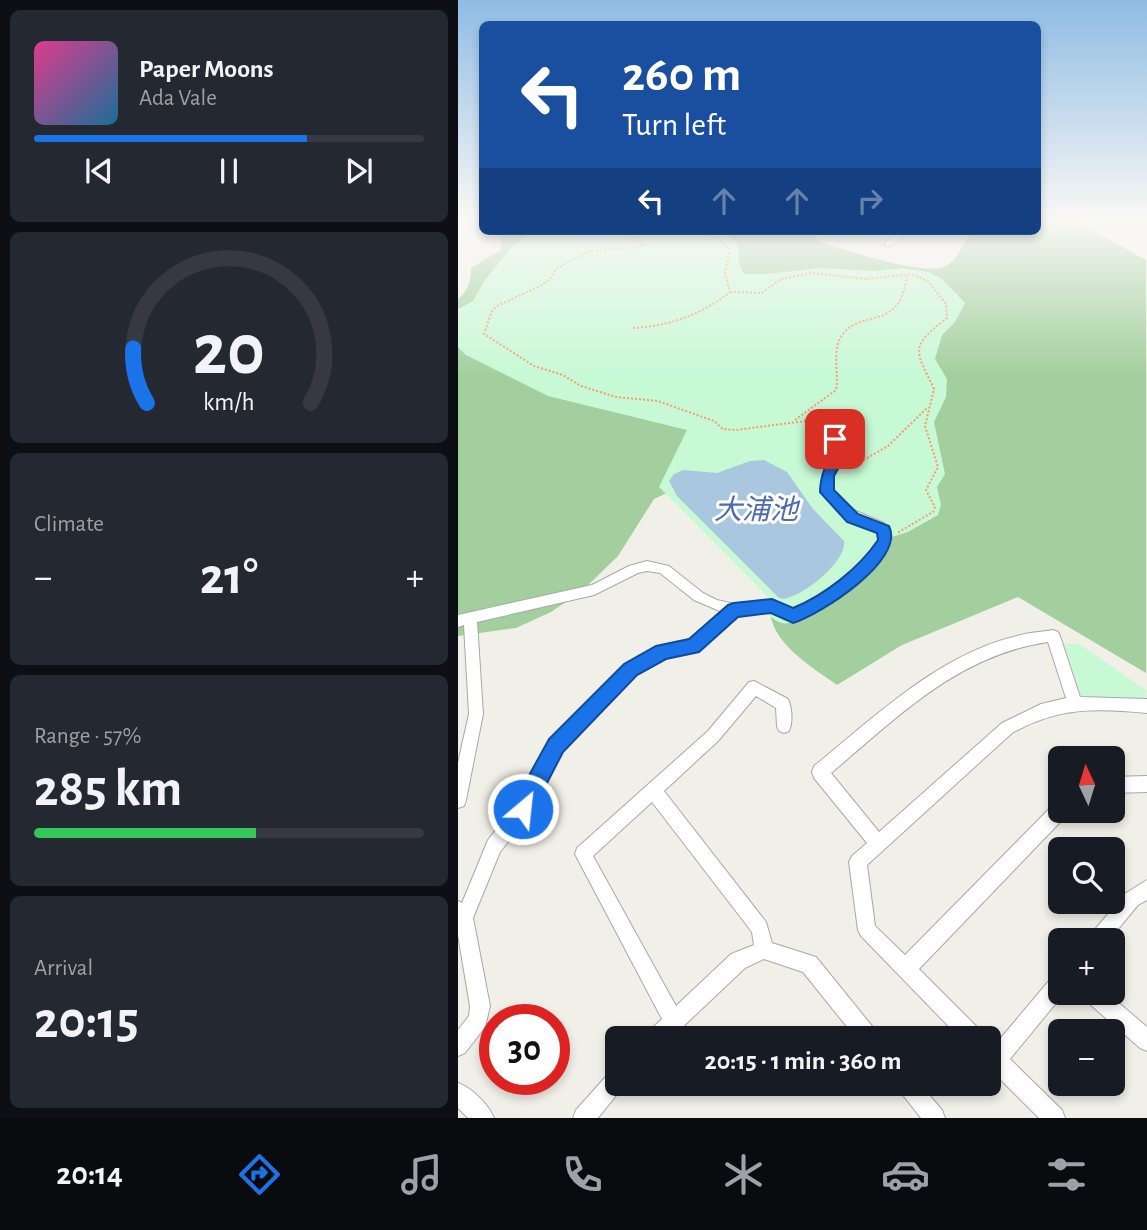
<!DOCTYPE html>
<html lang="en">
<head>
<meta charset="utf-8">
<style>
	body { margin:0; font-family:"Alegreya Sans","Noto Sans JP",sans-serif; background:#242831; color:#f1f3f6; height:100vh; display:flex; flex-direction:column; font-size:26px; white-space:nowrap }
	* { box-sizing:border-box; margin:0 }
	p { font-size:23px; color:#9ea1a6 }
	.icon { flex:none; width:38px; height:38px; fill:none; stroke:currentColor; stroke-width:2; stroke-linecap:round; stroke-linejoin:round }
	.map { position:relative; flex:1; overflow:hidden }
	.drawer { display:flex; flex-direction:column; gap:10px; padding:10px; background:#0d0f14; width:458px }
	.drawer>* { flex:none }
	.guide { position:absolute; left:21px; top:21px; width:562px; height:214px; border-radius:10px; box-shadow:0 4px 10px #0003; background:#1a4fa0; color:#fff; overflow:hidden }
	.needle { width:46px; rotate:356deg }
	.tools { position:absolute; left:590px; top:746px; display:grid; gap:14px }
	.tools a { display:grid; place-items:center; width:77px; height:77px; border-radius:10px; background:#171b24; box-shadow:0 4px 10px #0003; font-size:35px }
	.speed { position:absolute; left:21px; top:1004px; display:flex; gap:14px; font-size:35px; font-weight:700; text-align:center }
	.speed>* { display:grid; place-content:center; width:91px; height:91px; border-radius:50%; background:#171b24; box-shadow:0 4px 10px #0003; line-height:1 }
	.speed .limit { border:10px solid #d22; background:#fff; color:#111 }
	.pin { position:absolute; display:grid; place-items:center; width:60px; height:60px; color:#fff; margin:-30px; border-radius:14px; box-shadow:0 4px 10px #0006 }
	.me { position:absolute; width:77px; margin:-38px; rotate:28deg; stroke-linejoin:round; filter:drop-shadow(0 0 5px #0008) }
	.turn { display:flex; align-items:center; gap:24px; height:147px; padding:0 28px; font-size:32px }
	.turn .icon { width:91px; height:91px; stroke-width:2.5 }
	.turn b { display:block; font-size:49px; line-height:60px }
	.lanes { display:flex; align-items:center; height:66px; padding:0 28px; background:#0003; justify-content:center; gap:35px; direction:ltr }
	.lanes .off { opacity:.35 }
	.big { font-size:52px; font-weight:700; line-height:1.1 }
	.drawer .card { flex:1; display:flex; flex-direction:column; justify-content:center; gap:10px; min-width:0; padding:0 24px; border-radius:10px; background:#242831 }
	.drawer .dial { align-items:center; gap:0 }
	.dial svg { height:182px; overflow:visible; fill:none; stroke:#363941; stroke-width:7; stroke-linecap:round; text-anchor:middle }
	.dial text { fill:#f1f3f6; stroke:none }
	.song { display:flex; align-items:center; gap:21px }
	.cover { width:84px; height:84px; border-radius:10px; background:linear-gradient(135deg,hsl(330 70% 55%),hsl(200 70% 35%)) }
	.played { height:7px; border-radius:4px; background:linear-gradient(90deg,#1a73e8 70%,#363941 70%) }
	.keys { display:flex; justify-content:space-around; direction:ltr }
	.heat { display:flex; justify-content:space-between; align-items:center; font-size:38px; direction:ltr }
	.charge { height:10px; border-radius:5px; background:linear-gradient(90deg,#34c759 57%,#363941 0) }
	.trip { position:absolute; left:147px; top:1026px; width:396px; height:70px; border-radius:10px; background:#171b24; box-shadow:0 4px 10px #0003; font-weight:700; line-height:70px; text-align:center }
	.dock { display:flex; height:112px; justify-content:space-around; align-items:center; background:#090b0e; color:#9ea1a6 }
	.dock .icon { width:49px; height:49px }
	.dock .on { color:#1a73e8 }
	.dock b { font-size:32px; color:#f1f3f6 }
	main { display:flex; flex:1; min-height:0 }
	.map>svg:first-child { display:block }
	.forest { fill:#a2cf9d }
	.park { fill:#c7f9d5 }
	.water { fill:#a9c7de }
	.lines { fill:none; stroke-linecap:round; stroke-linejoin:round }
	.street-casing { stroke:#a8a8a8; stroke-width:2 }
	.path { stroke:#f89b72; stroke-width:2; stroke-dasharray:2 2; stroke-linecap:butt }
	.street { fill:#fff; fill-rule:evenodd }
	.route { fill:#1a73e8; stroke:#114b97; stroke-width:2 }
	.labels { text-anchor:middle; stroke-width:6; stroke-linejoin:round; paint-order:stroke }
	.water-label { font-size:28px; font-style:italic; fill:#4e6bb0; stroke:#fff }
</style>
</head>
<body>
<main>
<section class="drawer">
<div class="card">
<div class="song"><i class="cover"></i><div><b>Paper Moons</b><p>Ada Vale</p></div></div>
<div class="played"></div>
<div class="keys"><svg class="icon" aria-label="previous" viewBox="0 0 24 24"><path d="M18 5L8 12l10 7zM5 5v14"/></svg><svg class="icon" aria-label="pause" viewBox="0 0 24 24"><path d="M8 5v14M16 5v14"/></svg><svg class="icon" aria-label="next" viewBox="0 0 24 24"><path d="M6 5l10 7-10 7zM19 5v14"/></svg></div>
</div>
<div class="card dial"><svg viewBox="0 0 100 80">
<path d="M14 69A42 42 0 1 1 86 69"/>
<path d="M14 69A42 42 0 0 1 8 45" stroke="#1a73e8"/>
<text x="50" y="56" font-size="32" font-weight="700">20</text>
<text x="50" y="72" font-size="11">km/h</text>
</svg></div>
<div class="card"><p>Climate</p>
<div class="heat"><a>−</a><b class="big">21°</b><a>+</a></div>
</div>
<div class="card"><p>Range · 57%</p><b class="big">285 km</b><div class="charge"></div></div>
<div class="card"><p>Arrival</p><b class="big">20:15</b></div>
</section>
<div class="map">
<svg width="689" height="1118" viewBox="0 0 689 1118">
	<rect width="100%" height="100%" fill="#f1f0e8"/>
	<path class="forest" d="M579,220H616L688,260V673L560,597L444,645L379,685C352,666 304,638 313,599L265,484L207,494L196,499L160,556L124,591L93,612L58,628L0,636V299C9,293 14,279 13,268L43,250L42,239L52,231H358V239L364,243C389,250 467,277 488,266C500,260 506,241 515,231H579Z"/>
	<g class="park">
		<path d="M73,231H261C294,247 272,252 286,274H307L363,268L416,271L445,268L470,272L484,279L507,303L497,322L484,335L477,359L489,379L488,397L476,422L487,474L479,487L483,505L480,515L450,532L434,537C429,556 354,616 335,622C324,626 319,621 310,615L318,605L201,487L229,430L90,396L8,355L0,347V309L15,301L27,280L55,246Z"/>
		<polygon points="606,644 621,644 688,690 688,700 623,696"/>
	</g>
	<path class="water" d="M306,460L329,472L355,509L386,541C389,562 345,596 326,599L321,598L219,496L211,481L216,474L225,470L259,473L292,461Z"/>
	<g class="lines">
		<defs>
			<g id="street">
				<polygon points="444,231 452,231 433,246 427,246 427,242"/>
				<path d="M377,436L382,439L385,456L374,476L375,491L391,508L426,523L434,538C414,578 377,606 335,621L314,613H281L240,650L207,657L177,673L103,751L71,815L42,852L15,918L32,1006L27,1027L7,1053L0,1056V1030L11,1016L12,1006L0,935V901L4,903L30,840L59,803L93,741L167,665L199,648L231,641L264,612L236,600L202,573L189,571L180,573L136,595L19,622L25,714L8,800L6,806L0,808V763L11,714L6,625L0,627V615L134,585L171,566L189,561L211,566L245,593L259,600L272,603L314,602L334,610C369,594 404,573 422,538L418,529L382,514L363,492L364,476L375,456L372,439Z"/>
				<path d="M595,630L600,632L602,636L622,697L689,699V713C638,708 600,707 554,733L409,865L417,926L447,955L596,804L602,802V810H610L608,816L461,969L523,1031L526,1038H502L403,936L400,930L391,862L394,856L409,843L356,778L354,772L356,766C418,716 483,652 563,635C573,632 584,632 595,630ZM590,642L608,698L583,704L544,723L421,832L373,773C440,717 500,655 590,642Z"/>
				<path d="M296,681L330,699C334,708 335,722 331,731L326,733L321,731L319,726L318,708L298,696L260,741L206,791L308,922L314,943L358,957L418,1031L421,1038H398L345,972L306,959L287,968L213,1038H188L191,1031L204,1019L117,854L119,848L250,731L291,682ZM194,802L294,932L296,945L273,954L218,1006L135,856Z"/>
				<polygon points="689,776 689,792 654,793 654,777"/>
				<polygon points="689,880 689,900 680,905 651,940 630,940 633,934 668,893"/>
				<polygon points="602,973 602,992 607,992 552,1059 604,1110 607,1118 581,1118 530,1067 530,1042 537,1045 595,976"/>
				<polygon points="624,992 648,992 689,1027 689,1051 682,1048 626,999"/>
				<polygon points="159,1069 159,1083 168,1083 140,1118 115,1118 118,1110 152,1072"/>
				<path d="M0,1083C14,1088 30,1104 36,1118H10L0,1108Z"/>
				<polygon points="438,1083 461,1083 484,1110 487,1118 463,1118 441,1090"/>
			</g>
		</defs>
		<use href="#street" class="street-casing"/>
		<g class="path">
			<polyline points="160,231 188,246 131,251 98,269 92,279 82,286 39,306 34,311 26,334 76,366 105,375 123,386 158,397 200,401 256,421 265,429 278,430 347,421 360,423 372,433"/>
			<path d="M272,292L304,293L323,279L354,273L407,279L453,274L470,281L488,304L489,318C450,348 458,350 476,389L467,426L480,467L468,490L477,507L475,512L439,533"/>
			<path d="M175,328C211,326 243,315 272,292L267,273L272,249L260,238L240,231"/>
			<path d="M337,420L378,390C381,374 375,357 381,341C392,314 423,325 439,305C446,296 447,284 450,274"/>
			<polyline points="402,462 430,446 469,408"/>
		</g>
		<use href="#street" class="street"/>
	</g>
	<linearGradient id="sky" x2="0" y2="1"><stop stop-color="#8fbce4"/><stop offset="0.58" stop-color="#f9f8f5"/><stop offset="1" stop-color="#f9f8f5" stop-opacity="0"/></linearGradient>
	<rect width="689" height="377" fill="url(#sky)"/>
	<path class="route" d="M377,435L384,439L387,456L376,476V490L400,514L431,526C448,560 363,614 335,623L313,613L280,617L241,652L208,659L179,675L105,752L72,816L65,819L57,816L54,809L57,801L91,739L166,664L198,646L231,639L270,605L276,603L314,599L335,608C367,595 401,568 420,540L419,533L389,522L362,492C362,468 374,464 370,439Z"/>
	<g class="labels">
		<g class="water-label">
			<text x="298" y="519">大浦池</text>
		</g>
	</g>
</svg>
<div class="tools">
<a><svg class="needle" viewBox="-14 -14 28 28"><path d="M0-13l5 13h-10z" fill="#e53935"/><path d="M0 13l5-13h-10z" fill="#9ea1a6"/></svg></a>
<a><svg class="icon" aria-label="search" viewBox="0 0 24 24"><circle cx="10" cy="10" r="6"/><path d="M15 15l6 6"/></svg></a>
<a>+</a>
<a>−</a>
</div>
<div class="speed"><div class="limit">30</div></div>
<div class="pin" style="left:377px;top:439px;background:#d93025"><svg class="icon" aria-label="arrive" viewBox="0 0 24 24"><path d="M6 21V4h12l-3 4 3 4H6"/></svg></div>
<svg class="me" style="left:65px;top:809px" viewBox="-20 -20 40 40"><circle r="17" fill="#1a73e8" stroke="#fff" stroke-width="3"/><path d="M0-11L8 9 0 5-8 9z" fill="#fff"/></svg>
<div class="trip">20:15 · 1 min · 360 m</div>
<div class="guide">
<div class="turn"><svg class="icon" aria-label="left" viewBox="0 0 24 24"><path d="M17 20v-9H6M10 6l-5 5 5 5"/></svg><div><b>260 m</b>Turn left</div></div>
<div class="lanes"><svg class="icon" aria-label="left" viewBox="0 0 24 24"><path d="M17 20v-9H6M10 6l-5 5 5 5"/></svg><svg class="icon off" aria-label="ahead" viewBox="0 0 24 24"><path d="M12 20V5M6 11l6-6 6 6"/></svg><svg class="icon off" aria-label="ahead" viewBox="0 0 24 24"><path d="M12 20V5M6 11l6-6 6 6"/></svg><svg class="icon off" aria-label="right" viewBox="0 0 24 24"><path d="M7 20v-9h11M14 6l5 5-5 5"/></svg></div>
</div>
</div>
</main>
<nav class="dock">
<b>20:14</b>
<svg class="icon on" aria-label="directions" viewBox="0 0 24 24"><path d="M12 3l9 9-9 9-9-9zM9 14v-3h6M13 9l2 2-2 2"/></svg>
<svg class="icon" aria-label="music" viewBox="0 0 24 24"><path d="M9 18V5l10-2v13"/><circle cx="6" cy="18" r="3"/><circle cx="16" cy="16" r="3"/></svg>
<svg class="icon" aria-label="phone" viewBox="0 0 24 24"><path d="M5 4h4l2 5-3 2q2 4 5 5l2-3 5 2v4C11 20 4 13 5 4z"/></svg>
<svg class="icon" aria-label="climate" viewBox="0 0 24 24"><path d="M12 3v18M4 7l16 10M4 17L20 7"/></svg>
<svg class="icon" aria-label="car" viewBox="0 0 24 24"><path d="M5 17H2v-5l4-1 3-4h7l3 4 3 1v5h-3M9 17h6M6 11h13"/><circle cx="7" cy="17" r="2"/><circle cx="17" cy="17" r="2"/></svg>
<svg class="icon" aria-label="filters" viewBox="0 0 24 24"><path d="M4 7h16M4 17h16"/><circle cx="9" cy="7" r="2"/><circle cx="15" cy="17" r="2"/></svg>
</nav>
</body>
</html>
